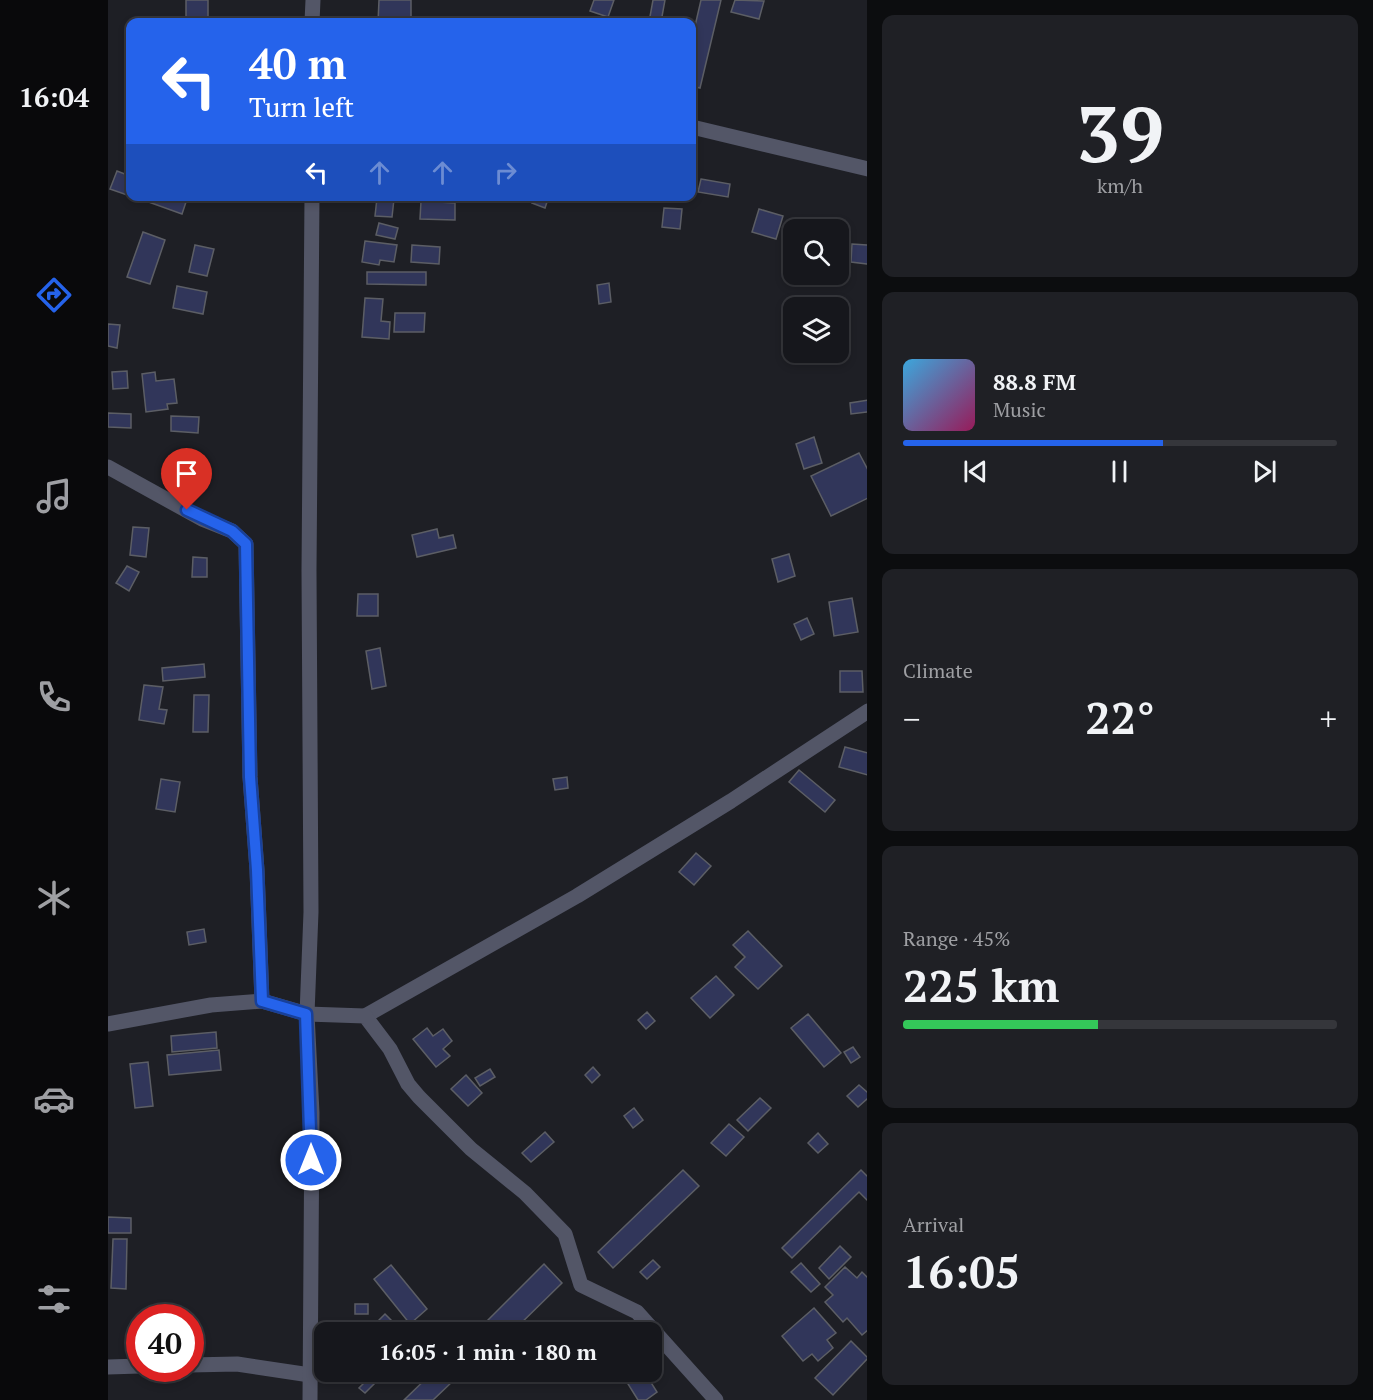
<!DOCTYPE html>
<html lang="en">
<head>
<meta charset="utf-8">
<style>
	body { margin:0; font-family:"PT Serif",serif; background:#1f2025; color:#f1f3f6; height:100vh; display:flex; flex-direction:column; font-size:22px; white-space:nowrap }
	* { box-sizing:border-box; margin:0 }
	p { font-size:20px; color:#9e9fa3 }
	.icon { flex:none; width:33px; height:33px; fill:none; stroke:currentColor; stroke-width:2; stroke-linecap:round; stroke-linejoin:round }
	.map { position:relative; flex:1; overflow:hidden }
	.details { display:flex; flex-direction:column; gap:15px; padding:15px; background:#0c0d0f; width:506px }
	.details>* { flex:none }
	.banner { position:absolute; left:18px; top:18px; width:570px; height:183px; border-radius:12px; box-shadow:0 3px 9px #0003,0 0 0 2px #35363b; background:#2563eb; color:#fff; overflow:hidden }
	.fabs { position:absolute; left:675px; top:219px; display:grid; gap:12px }
	.fabs a { display:grid; place-items:center; width:66px; height:66px; border-radius:12px; background:#16171c; box-shadow:0 3px 9px #0003,0 0 0 2px #35363b; font-size:30px }
	.speed { position:absolute; left:18px; top:1304px; display:flex; gap:12px; font-size:30px; font-weight:700; text-align:center }
	.speed>* { display:grid; place-content:center; width:78px; height:78px; border-radius:50%; background:#16171c; box-shadow:0 3px 9px #0003,0 0 0 2px #35363b; line-height:1 }
	.speed .limit { border:9px solid #d22; background:#fff; color:#111 }
	.pin { position:absolute; display:grid; place-items:center; width:51px; height:51px; color:#fff; margin:-62px -26px; border-radius:50% 50% 50% 0; rotate:-45deg; box-shadow:0 0 6px #0007 }
	.pin .icon { rotate:45deg }
	.me { position:absolute; width:66px; margin:-33px; rotate:0deg; stroke-linejoin:round; filter:drop-shadow(0 0 4px #0008) }
	.turn { display:flex; align-items:center; gap:21px; height:126px; padding:0 24px; font-size:27px }
	.turn .icon { width:78px; height:78px; stroke-width:2.5 }
	.turn b { display:block; font-size:42px; line-height:51px }
	.lanes { display:flex; align-items:center; height:57px; padding:0 24px; background:#0003; justify-content:center; gap:30px; direction:ltr }
	.lanes .off { opacity:.35 }
	.big { font-size:45px; font-weight:700; line-height:1.1 }
	.details .widget { flex:1; display:flex; flex-direction:column; justify-content:center; gap:9px; min-width:0; padding:0 21px; border-radius:12px; background:#1f2025 }
	.details .dial { align-items:center; gap:0 }
	.dial b { font-size:78px; line-height:1 }
	.song { display:flex; align-items:center; gap:18px }
	.cover { width:72px; height:72px; border-radius:9px; background:linear-gradient(135deg,hsl(200 70% 55%),hsl(330 70% 35%)) }
	.played { height:6px; border-radius:3px; background:linear-gradient(90deg,#2563eb 60%,#35363b 60%) }
	.keys { display:flex; justify-content:space-around; direction:ltr }
	.heat { display:flex; justify-content:space-between; align-items:center; font-size:33px; direction:ltr }
	.charge { height:9px; border-radius:4px; background:linear-gradient(90deg,#34c759 45%,#35363b 0) }
	.trip { position:absolute; left:206px; top:1322px; width:348px; height:60px; border-radius:12px; background:#16171c; box-shadow:0 3px 9px #0003,0 0 0 2px #35363b; font-weight:700; line-height:60px; text-align:center }
	main { display:flex; flex:1; min-height:0 }
	.menu { display:flex; flex-direction:column; width:108px; justify-content:space-around; align-items:center; background:#09090b; color:#9e9fa3 }
	.menu .icon { width:42px; height:42px }
	.menu .selected { color:#2563eb }
	.menu b { font-size:27px; color:#f1f3f6 }
	.map>svg:first-child { display:block }
	.building { fill:#31365a; stroke:#5c5e65; stroke-width:1.5 }
	.lines { fill:none; stroke-linecap:round; stroke-linejoin:round }
	.minor { stroke:#535667; stroke-width:15 }
	.route-casing { stroke:#184099; stroke-width:15 }
	.route { stroke:#2563eb; stroke-width:10 }
</style>
</head>
<body>
<main>
<nav class="menu">
<b>16:04</b>
<svg class="icon selected" aria-label="directions" viewBox="0 0 24 24"><path d="M12 3l9 9-9 9-9-9zM9 14v-3h6M13 9l2 2-2 2"/></svg>
<svg class="icon" aria-label="music" viewBox="0 0 24 24"><path d="M9 18V5l10-2v13"/><circle cx="6" cy="18" r="3"/><circle cx="16" cy="16" r="3"/></svg>
<svg class="icon" aria-label="phone" viewBox="0 0 24 24"><path d="M5 4h4l2 5-3 2q2 4 5 5l2-3 5 2v4C11 20 4 13 5 4z"/></svg>
<svg class="icon" aria-label="climate" viewBox="0 0 24 24"><path d="M12 3v18M4 7l16 10M4 17L20 7"/></svg>
<svg class="icon" aria-label="car" viewBox="0 0 24 24"><path d="M5 17H2v-5l4-1 3-4h7l3 4 3 1v5h-3M9 17h6M6 11h13"/><circle cx="7" cy="17" r="2"/><circle cx="17" cy="17" r="2"/></svg>
<svg class="icon" aria-label="filters" viewBox="0 0 24 24"><path d="M4 7h16M4 17h16"/><circle cx="9" cy="7" r="2"/><circle cx="15" cy="17" r="2"/></svg>
</nav>
<div class="map">
<svg width="760" height="1400" viewBox="0 0 760 1400">
	<rect width="100%" height="100%" fill="#1e1f25"/>
	<g class="building">
		<rect x="78" y="0" width="22" height="17"/>
		<polygon points="271,0 303,0 303,22 270,22"/>
		<polygon points="486,0 506,0 500,17 482,11"/>
		<polygon points="545,0 557,0 553,22 541,22"/>
		<polygon points="593,0 613,0 592,88 584,86 584,39"/>
		<polygon points="627,0 656,1 651,19 623,12"/>
		<polygon points="9,171 22,176 22,196 2,189"/>
		<polygon points="593,179 622,184 620,197 590,192"/>
		<polygon points="24,196 80,196 74,214"/>
		<polygon points="427,196 441,196 437,208 424,203"/>
		<polygon points="269,198 286,199 284,217 267,216"/>
		<polygon points="313,201 347,203 347,220 312,219"/>
		<polygon points="556,208 574,209 572,229 554,227"/>
		<polygon points="651,209 675,216 668,239 644,232"/>
		<polygon points="271,223 290,228 287,239 268,235"/>
		<polygon points="35,232 57,240 42,284 19,277"/>
		<polygon points="257,241 289,245 286,262 272,260 271,265 254,262"/>
		<polygon points="744,244 760,245 760,264 743,262"/>
		<polygon points="87,245 106,249 99,276 81,272"/>
		<polygon points="304,245 332,247 331,264 303,262"/>
		<polygon points="259,272 318,272 318,285 259,284"/>
		<polygon points="501,283 503,302 491,304 489,285"/>
		<polygon points="69,286 99,292 95,314 65,308"/>
		<polygon points="257,298 275,299 273,321 282,322 281,339 254,337"/>
		<polygon points="287,313 317,313 316,332 286,332"/>
		<polygon points="0,324 12,325 9,348 0,346"/>
		<polygon points="19,371 20,388 5,389 4,372"/>
		<polygon points="47,372 48,381 66,379 69,403 59,404 60,409 38,412 34,374"/>
		<polygon points="760,400 760,412 743,414 742,403"/>
		<polygon points="0,413 23,414 23,428 0,427"/>
		<polygon points="63,416 91,417 90,433 63,431"/>
		<polygon points="706,437 714,463 696,469 688,444"/>
		<polygon points="751,453 760,470 760,498 723,516 703,476"/>
		<polygon points="25,527 41,528 38,557 22,555"/>
		<polygon points="329,529 331,538 345,535 348,548 309,557 304,535"/>
		<polygon points="681,554 687,576 670,582 664,559"/>
		<polygon points="85,557 99,558 99,577 84,577"/>
		<polygon points="19,566 31,572 21,591 8,583"/>
		<polygon points="250,594 270,594 270,616 249,616"/>
		<polygon points="744,598 750,632 726,636 721,602"/>
		<polygon points="699,618 706,634 693,640 686,624"/>
		<polygon points="272,648 278,686 264,689 258,651"/>
		<polygon points="96,664 97,677 55,681 54,668"/>
		<polygon points="732,671 754,671 755,692 732,692"/>
		<polygon points="36,685 55,687 51,709 59,710 56,724 31,720"/>
		<polygon points="86,695 101,695 100,732 85,732"/>
		<polygon points="737,747 760,753 760,775 731,767"/>
		<polygon points="691,770 727,800 717,812 681,782"/>
		<polygon points="459,777 460,788 447,790 445,779"/>
		<polygon points="53,779 72,782 67,812 48,809"/>
		<polygon points="588,853 603,866 586,885 571,872"/>
		<polygon points="96,929 98,942 81,945 79,932"/>
		<polygon points="640,931 674,966 650,989 627,967 637,957 625,945"/>
		<polygon points="608,976 626,995 602,1018 583,998"/>
		<polygon points="539,1012 547,1021 538,1029 530,1020"/>
		<polygon points="700,1014 733,1053 716,1067 683,1028"/>
		<polygon points="319,1028 325,1036 335,1029 344,1041 335,1049 342,1056 328,1067 305,1039"/>
		<polygon points="108,1032 109,1048 64,1052 63,1036"/>
		<polygon points="745,1047 752,1057 743,1063 736,1052"/>
		<polygon points="111,1050 113,1070 61,1075 59,1055"/>
		<polygon points="40,1062 45,1106 27,1108 22,1064"/>
		<polygon points="485,1067 492,1075 484,1083 477,1075"/>
		<polygon points="382,1069 387,1077 372,1086 367,1078"/>
		<polygon points="358,1075 374,1093 360,1106 343,1089"/>
		<polygon points="751,1085 760,1093 760,1098 750,1107 739,1096"/>
		<polygon points="652,1098 663,1108 640,1131 629,1120"/>
		<polygon points="526,1108 535,1120 525,1128 516,1116"/>
		<polygon points="621,1124 636,1137 618,1156 603,1143"/>
		<polygon points="437,1132 446,1142 423,1162 414,1153"/>
		<polygon points="710,1133 720,1144 710,1153 700,1143"/>
		<polygon points="575,1170 591,1186 505,1268 490,1252"/>
		<polygon points="753,1170 760,1177 760,1201 751,1192 684,1258 674,1248"/>
		<polygon points="0,1217 23,1218 23,1233 0,1233"/>
		<polygon points="5,1239 19,1239 18,1289 3,1288"/>
		<polygon points="732,1246 743,1257 721,1279 711,1268"/>
		<polygon points="545,1260 552,1267 539,1279 532,1272"/>
		<polygon points="693,1263 712,1284 703,1292 683,1272"/>
		<polygon points="436,1264 454,1283 404,1332 368,1332"/>
		<polygon points="283,1265 319,1309 302,1324 266,1279"/>
		<polygon points="737,1267 749,1278 754,1272 760,1278 760,1330 754,1335 739,1318 735,1322 717,1302 725,1295 717,1287"/>
		<rect x="247" y="1304" width="13" height="10"/>
		<polygon points="706,1308 728,1333 719,1340 725,1348 710,1361 704,1354 695,1361 674,1336"/>
		<polygon points="277,1314 283,1320 274,1329 268,1323"/>
		<polygon points="743,1341 760,1358 725,1395 707,1378"/>
		<polygon points="326,1371 336,1371 345,1381 325,1400 296,1400"/>
		<polygon points="537,1373 549,1392 538,1400 530,1400 520,1384"/>
		<polygon points="260,1379 266,1384 257,1393 251,1388"/>
	</g>
	<g class="lines">
		<g class="minor">
			<polyline points="204,22 205,0"/>
			<polyline points="584,127 760,169"/>
			<polyline points="0,467 94,519 124,531 138,544 142,777 149,870 154,1001"/>
			<polyline points="257,1016 469,896 623,801 760,711"/>
			<polyline points="0,1024 103,1005 154,1001 199,1014 257,1016 282,1049 300,1084 311,1097 363,1149 417,1193 457,1234 473,1285 529,1312 608,1400"/>
			<polyline points="82,1365 129,1364 202,1375"/>
			<polyline points="0,1367 32,1366"/>
			<polyline points="202,1400 204,1113 199,1014 203,912 201,571 204,196"/>
		</g>
	</g>
	<g class="lines">
		<defs>
			<polyline id="route" points="79,510 124,531 138,544 142,777 149,870 154,1001 198,1014 203,1160"/>
		</defs>
		<use href="#route" class="route-casing"/>
		<use href="#route" class="route"/>
	</g>
</svg>
<div class="fabs">
<a><svg class="icon" aria-label="search" viewBox="0 0 24 24"><circle cx="10" cy="10" r="6"/><path d="M15 15l6 6"/></svg></a>
<a><svg class="icon" aria-label="layers" viewBox="0 0 24 24"><path d="M12 4l9 5-9 5-9-5zM3 14l9 5 9-5"/></svg></a>
</div>
<div class="speed"><div class="limit">40</div></div>
<div class="pin" style="left:79px;top:510px;background:#d93025"><svg class="icon" aria-label="arrive" viewBox="0 0 24 24"><path d="M6 21V4h12l-3 4 3 4H6"/></svg></div>
<svg class="me" style="left:203px;top:1160px" viewBox="-20 -20 40 40"><circle r="17" fill="#2563eb" stroke="#fff" stroke-width="3"/><path d="M0-11L8 9 0 5-8 9z" fill="#fff"/></svg>
<div class="trip">16:05 · 1 min · 180 m</div>
<div class="banner">
<div class="turn"><svg class="icon" aria-label="left" viewBox="0 0 24 24"><path d="M17 20v-9H6M10 6l-5 5 5 5"/></svg><div><b>40 m</b>Turn left</div></div>
<div class="lanes"><svg class="icon" aria-label="left" viewBox="0 0 24 24"><path d="M17 20v-9H6M10 6l-5 5 5 5"/></svg><svg class="icon off" aria-label="ahead" viewBox="0 0 24 24"><path d="M12 20V5M6 11l6-6 6 6"/></svg><svg class="icon off" aria-label="ahead" viewBox="0 0 24 24"><path d="M12 20V5M6 11l6-6 6 6"/></svg><svg class="icon off" aria-label="right" viewBox="0 0 24 24"><path d="M7 20v-9h11M14 6l5 5-5 5"/></svg></div>
</div>
</div>
<section class="details">
<div class="widget dial"><b>39</b><p>km/h</p></div>
<div class="widget">
<div class="song"><i class="cover"></i><div><b>88.8 FM</b><p>Music</p></div></div>
<div class="played"></div>
<div class="keys"><svg class="icon" aria-label="previous" viewBox="0 0 24 24"><path d="M18 5L8 12l10 7zM5 5v14"/></svg><svg class="icon" aria-label="pause" viewBox="0 0 24 24"><path d="M8 5v14M16 5v14"/></svg><svg class="icon" aria-label="next" viewBox="0 0 24 24"><path d="M6 5l10 7-10 7zM19 5v14"/></svg></div>
</div>
<div class="widget"><p>Climate</p>
<div class="heat"><a>−</a><b class="big">22°</b><a>+</a></div>
</div>
<div class="widget"><p>Range · 45%</p><b class="big">225 km</b><div class="charge"></div></div>
<div class="widget"><p>Arrival</p><b class="big">16:05</b></div>
</section>
</main>
</body>
</html>
